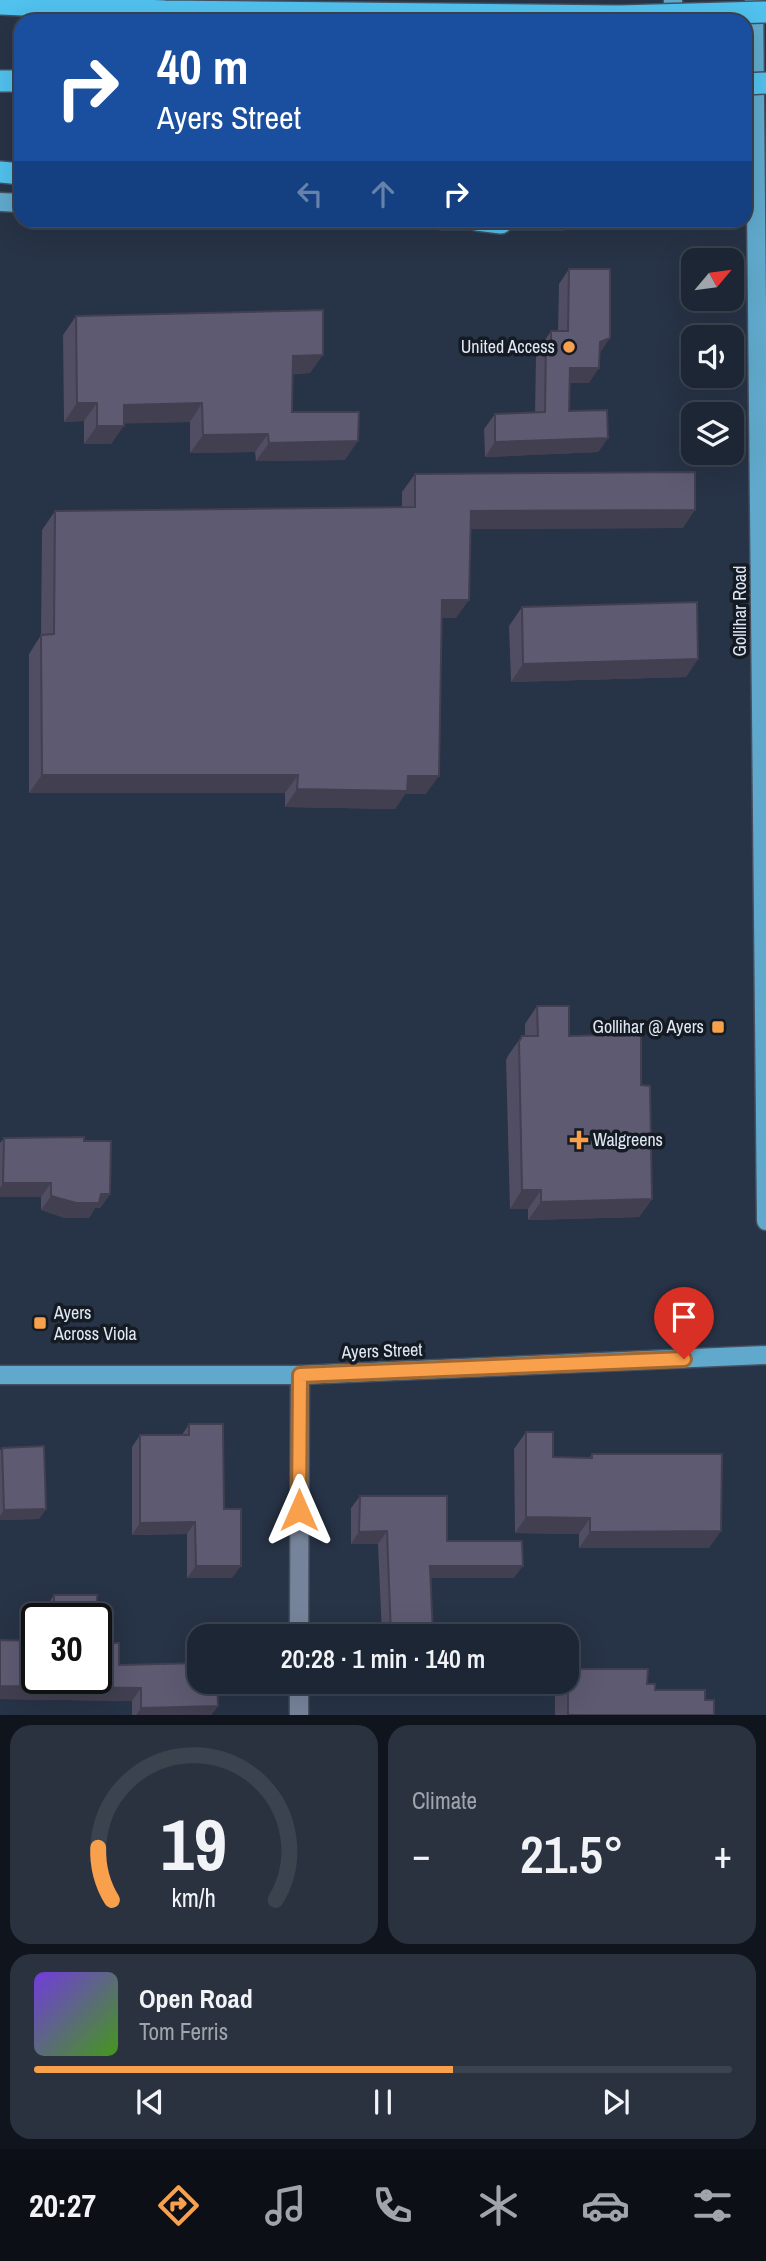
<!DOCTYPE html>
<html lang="en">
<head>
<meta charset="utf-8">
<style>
	body { margin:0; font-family:"Archivo Narrow",sans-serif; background:#2a3240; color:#f1f3f6; height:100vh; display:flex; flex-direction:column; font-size:26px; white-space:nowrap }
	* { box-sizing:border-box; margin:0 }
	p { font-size:23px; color:#a0a5ac }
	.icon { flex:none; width:38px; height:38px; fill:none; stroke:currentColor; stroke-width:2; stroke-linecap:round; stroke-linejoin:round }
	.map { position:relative; height:1715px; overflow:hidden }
	.side { display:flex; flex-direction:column; gap:10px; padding:10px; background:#10151d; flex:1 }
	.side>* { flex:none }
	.top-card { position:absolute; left:14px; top:14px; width:738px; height:214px; border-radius:21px; box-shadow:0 7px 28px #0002,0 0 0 2px #3b434f; background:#1a4fa0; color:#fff; overflow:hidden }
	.needle { width:46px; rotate:61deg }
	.buttons { position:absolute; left:681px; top:248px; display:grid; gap:14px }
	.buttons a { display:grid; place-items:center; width:63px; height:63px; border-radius:14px; background:#1d2634; box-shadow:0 7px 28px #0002,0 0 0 2px #3b434f; font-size:35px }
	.speed { position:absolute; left:21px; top:1603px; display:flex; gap:14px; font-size:35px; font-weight:700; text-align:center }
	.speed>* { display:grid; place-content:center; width:91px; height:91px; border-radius:50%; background:#1d2634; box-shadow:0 7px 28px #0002,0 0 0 2px #3b434f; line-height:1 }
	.speed .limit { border:4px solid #111; border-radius:10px; background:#fff; color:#111 }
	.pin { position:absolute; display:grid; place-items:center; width:60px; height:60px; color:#fff; margin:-72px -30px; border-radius:50% 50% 50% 0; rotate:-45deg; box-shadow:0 0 7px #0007 }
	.pin .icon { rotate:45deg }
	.me { position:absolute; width:77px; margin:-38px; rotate:0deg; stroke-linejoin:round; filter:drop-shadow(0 0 5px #0008) }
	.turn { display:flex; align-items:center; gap:24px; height:147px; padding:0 28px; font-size:32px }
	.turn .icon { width:91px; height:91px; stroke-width:2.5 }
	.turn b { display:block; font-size:49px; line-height:60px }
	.lanes { display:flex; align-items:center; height:66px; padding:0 28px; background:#0003; justify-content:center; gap:35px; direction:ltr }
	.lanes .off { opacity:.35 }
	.big { font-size:52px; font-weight:600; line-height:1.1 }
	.side .tile { flex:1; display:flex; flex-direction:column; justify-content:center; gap:10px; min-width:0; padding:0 24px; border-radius:21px; background:#2a3240 }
	.side .dial { align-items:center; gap:0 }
	.dial svg { height:182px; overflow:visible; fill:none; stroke:#3b434f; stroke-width:7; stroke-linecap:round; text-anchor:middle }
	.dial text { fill:#f1f3f6; stroke:none }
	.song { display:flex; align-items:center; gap:21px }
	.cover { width:84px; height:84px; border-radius:10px; background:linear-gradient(135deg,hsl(260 70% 55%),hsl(100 70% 35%)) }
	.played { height:7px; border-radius:4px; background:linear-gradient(90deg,#f9a04c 60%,#3b434f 60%) }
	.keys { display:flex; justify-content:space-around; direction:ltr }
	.heat { display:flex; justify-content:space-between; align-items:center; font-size:38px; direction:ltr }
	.side .tiles { flex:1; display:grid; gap:10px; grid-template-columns:1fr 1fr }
	.tile:last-child { grid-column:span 2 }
	.trip { position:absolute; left:187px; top:1624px; width:392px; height:70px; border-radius:21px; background:#1d2634; box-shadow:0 7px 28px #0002,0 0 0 2px #3b434f; font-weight:600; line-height:70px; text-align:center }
	.dock { display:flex; height:112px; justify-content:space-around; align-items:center; background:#0c0f15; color:#a0a5ac }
	.dock .icon { width:49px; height:49px }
	.dock .on { color:#f9a04c }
	.dock b { font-size:32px; color:#f1f3f6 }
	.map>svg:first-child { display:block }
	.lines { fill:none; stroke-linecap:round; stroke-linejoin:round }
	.minor-casing { stroke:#455060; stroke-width:21 }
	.major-casing { stroke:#455060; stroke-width:21 }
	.highway-casing { stroke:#455060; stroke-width:24 }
	.minor { stroke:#76849b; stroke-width:18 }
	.major { stroke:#60a9cc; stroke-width:18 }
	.highway { stroke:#51c1ed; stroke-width:21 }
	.highway-bridge-casing { stroke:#455060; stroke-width:24; stroke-linecap:butt }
	.highway-bridge { stroke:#51c1ed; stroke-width:21 }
	.wall { fill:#514d62 }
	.shaded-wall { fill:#423f50 }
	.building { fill:#5e5a72; stroke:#423f50; stroke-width:2 }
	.route-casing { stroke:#a26831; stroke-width:18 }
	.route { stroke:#f9a04c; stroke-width:12 }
	.poi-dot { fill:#f9a04c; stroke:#151b23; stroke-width:2.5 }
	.labels { text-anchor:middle; stroke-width:7; stroke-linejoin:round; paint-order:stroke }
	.poi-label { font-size:18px; fill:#e0e8f5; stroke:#151b23; text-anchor:end }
	.street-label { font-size:18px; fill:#e0e8f5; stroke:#151b23 }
</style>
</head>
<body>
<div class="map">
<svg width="766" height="1715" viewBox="0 0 766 1715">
	<rect width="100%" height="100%" fill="#273346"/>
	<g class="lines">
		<defs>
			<g id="minor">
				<polyline points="299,1636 300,1375"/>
				<polyline points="299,1715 299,1682"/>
			</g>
			<g id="major">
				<polyline points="673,0 673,21"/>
				<polyline points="754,0 766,1221"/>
				<polyline points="0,202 21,203"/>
				<polyline points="441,220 563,220"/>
				<polyline points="0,1375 300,1375 766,1355"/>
			</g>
			<g id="highway">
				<polyline points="0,4 165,11 619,16"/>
				<polyline points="0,81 21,81"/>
				<polyline points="0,172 21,174"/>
				<polyline points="477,220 501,223"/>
			</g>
		</defs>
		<use href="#minor" class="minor-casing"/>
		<use href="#major" class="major-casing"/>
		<use href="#highway" class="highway-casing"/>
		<use href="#minor" class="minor"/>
		<use href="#major" class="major"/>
		<use href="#highway" class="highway"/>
		<defs>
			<g id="highway-bridge">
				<polyline points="619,16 766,12"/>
				<polyline points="746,84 766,83"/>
			</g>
		</defs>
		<use href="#highway-bridge" class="highway-bridge-casing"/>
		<use href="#highway-bridge" class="highway-bridge"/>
	</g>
	<g class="wall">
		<polygon points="569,269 599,353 589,383 570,383 569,411 608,438 598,452 485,457 484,429 495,414 535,413 536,356 541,350 541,346 551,331 558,331 559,284"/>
		<polygon points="76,316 310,373 292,374 292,412 345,460 256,461 255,452 190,453 190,422 124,423 111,444 84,444 84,421 64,422 63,335"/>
		<polygon points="415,474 683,528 470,529 456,618 441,618 426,794 405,794 395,809 285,807 285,793 29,793 29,654 41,635 42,530 55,511 402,507 402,492"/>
		<polygon points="522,607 698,659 686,677 511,682 509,626"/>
		<polygon points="537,1006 569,1036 641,1085 652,1199 639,1217 528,1220 528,1209 510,1209 506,1060 509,1054 522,1036 525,1036 525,1024"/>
		<polygon points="4,1138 84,1141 110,1194 100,1208 95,1208 89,1218 65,1218 41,1210 41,1197 0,1197 0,1143"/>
		<polygon points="189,1424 224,1509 232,1578 187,1578 187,1534 132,1535 132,1447 140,1435 182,1435"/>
		<polygon points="526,1432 553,1457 589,1458 592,1454 709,1548 579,1548 579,1534 515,1533 514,1449"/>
		<polygon points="2,1448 46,1509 39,1519 0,1520 0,1450"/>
		<polygon points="360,1496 447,1541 514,1578 431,1578 433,1636 382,1636 378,1544 351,1544 351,1508"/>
		<polygon points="54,1595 97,1595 96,1643 119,1643 119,1665 200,1663 200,1682 217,1682 218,1706 211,1715 132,1715 132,1701 0,1699 0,1640 37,1641 37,1678 96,1678 96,1619 45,1619 45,1608"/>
		<polygon points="568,1669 647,1684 655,1690 705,1700 714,1715 555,1715 555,1688 560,1682 567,1682 567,1671"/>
	</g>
	<g class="shaded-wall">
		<polygon points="610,338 600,353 600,342"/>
		<polygon points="323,355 310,373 280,374 293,356"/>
		<polygon points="570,368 599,368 589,383 560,383"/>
		<polygon points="77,403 97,403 84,421 64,422"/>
		<polygon points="202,403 190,422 111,424 124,405"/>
		<polygon points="97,426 124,426 111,444 84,444"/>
		<polygon points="268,434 255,452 190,453 203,435"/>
		<polygon points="608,438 598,452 485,457 495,442"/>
		<polygon points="358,441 345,460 256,461 269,443"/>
		<polygon points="695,510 683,528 458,529 471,511"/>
		<polygon points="442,600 469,600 456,618 429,618"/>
		<polygon points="698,659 686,677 511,682 523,664"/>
		<polygon points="42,775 298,775 285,793 29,793"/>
		<polygon points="408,776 439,776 426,794 405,794 395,809 285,807 297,789"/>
		<polygon points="3,1183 51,1183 41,1197 0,1197 0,1188"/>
		<polygon points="522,1190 541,1190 528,1209 510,1209"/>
		<polygon points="110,1194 100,1208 95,1208 89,1218 65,1218 41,1210 51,1196"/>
		<polygon points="652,1199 639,1217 528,1220 541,1202"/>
		<polygon points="46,1509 39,1519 0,1520 0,1516 4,1510"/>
		<polygon points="526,1517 590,1518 579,1534 515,1533"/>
		<polygon points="195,1522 187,1534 132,1535 140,1523"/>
		<polygon points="387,1531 378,1544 351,1544 359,1532"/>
		<polygon points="721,1531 709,1548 579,1548 590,1532"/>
		<polygon points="196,1566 241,1566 232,1578 187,1578"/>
		<polygon points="430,1566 523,1566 514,1578 422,1578"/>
		<polygon points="0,1686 141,1688 132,1701 0,1699"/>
		<polygon points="218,1706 211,1715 136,1715 141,1708"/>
	</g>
	<g class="building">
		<polygon points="569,269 610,269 610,338 600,342 599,368 570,368 569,411 607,410 608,438 495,442 495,414 545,412 546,342 551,342 551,331 568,331"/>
		<polygon points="323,310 323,355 293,356 292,412 359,412 358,441 269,443 268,434 203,435 202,403 124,405 124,426 97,426 97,403 77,403 76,316"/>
		<polygon points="695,472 695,510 471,511 469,600 442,600 439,776 408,776 407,791 297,789 298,775 42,775 41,635 54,634 55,511 415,507 415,474"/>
		<polygon points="697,602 698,659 523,664 522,607"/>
		<polygon points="537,1006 569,1006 569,1036 641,1034 641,1085 650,1086 652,1199 541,1202 541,1190 522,1190 519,1042 522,1036 538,1036"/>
		<polygon points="84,1137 84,1141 111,1141 110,1194 101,1194 99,1203 76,1203 51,1196 51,1183 3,1183 4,1138"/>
		<polygon points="189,1424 223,1424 224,1509 241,1509 241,1566 196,1566 195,1522 140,1523 140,1435 189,1435"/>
		<polygon points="526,1432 553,1432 553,1457 592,1458 592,1454 722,1454 721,1531 590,1532 590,1518 526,1517"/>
		<polygon points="44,1446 46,1509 4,1510 2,1448"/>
		<polygon points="360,1496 447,1496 447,1541 522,1541 523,1566 430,1566 433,1636 391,1636 387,1531 359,1532"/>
		<polygon points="54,1595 97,1595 96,1643 119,1643 119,1665 200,1663 200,1682 217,1682 218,1706 141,1708 141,1688 0,1686 0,1640 37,1641 37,1678 96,1678 96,1619 54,1619"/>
		<polygon points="568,1669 648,1669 647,1684 655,1684 655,1690 705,1690 705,1700 714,1700 714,1715 568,1715"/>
	</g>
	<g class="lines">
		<defs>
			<polyline id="route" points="299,1510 300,1375 684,1359"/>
		</defs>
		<use href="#route" class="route-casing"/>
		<use href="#route" class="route"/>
	</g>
	<g class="poi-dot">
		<circle cx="569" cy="347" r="7"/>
		<rect x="711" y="1020" width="14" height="14" rx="3.5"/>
		<path d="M575.5 1129.5h7v7h7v7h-7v7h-7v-7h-7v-7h7z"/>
		<rect x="33" y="1316" width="14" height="14" rx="3.5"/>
	</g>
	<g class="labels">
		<g class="poi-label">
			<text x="555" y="353">United Access</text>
			<text x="704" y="1033">Gollihar @ Ayers</text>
			<text x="593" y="1146" text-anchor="start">Walgreens</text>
			<text x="54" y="1319" text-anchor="start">Ayers<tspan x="54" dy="21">Across Viola</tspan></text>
		</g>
		<g class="street-label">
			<text transform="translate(740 611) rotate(-90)" y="6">Gollihar Road</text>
			<text transform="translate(382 1351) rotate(-2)" y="6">Ayers Street</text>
		</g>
	</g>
</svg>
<div class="buttons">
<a><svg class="needle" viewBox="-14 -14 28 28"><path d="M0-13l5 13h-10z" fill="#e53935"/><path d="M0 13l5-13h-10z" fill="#a0a5ac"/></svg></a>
<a><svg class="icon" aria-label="sound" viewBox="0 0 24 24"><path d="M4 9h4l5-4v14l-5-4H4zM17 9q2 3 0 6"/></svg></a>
<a><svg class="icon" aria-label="layers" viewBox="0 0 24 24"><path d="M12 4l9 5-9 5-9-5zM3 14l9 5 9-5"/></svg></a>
</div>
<div class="speed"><div class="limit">30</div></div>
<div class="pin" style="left:684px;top:1359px;background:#d93025"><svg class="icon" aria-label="arrive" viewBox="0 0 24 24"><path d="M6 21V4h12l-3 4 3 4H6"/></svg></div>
<svg class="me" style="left:299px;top:1510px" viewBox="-20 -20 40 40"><path d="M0-17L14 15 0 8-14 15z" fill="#f9a04c" stroke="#fff" stroke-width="4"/></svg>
<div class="trip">20:28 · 1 min · 140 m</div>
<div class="top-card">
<div class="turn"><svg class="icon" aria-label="right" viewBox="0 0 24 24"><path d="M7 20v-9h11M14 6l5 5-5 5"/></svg><div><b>40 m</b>Ayers Street</div></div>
<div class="lanes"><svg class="icon off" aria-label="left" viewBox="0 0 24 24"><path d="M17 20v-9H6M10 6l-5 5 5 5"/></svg><svg class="icon off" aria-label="ahead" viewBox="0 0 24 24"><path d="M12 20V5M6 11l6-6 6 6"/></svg><svg class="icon" aria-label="right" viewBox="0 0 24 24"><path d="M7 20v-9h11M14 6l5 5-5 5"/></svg></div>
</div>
</div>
<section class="side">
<div class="tiles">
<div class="tile dial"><svg viewBox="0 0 100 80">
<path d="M14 69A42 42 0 1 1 86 69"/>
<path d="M14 69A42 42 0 0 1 8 46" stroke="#f9a04c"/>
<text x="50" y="56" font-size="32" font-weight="700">19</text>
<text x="50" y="72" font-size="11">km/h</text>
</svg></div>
<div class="tile"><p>Climate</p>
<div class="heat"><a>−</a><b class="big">21.5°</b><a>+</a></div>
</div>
<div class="tile">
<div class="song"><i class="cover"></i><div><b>Open Road</b><p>Tom Ferris</p></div></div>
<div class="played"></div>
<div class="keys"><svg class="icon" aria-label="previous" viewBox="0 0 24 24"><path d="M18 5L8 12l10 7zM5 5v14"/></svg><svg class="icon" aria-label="pause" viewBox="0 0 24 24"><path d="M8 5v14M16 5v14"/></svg><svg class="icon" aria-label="next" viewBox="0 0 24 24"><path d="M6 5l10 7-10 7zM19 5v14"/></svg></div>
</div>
</div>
</section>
<nav class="dock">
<b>20:27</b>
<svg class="icon on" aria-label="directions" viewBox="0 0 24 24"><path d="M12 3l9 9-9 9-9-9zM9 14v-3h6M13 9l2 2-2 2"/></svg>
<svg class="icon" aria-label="music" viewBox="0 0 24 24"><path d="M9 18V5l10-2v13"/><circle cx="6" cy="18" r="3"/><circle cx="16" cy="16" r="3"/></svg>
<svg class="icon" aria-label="phone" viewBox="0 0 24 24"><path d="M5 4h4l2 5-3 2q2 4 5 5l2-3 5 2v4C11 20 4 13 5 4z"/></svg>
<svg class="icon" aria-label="climate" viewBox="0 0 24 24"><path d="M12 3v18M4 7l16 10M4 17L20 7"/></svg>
<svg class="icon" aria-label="car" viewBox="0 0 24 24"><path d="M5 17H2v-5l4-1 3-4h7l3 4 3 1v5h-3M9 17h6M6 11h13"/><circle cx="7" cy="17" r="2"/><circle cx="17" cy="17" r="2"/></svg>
<svg class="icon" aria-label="filters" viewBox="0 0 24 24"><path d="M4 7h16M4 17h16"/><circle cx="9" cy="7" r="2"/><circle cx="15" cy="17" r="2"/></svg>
</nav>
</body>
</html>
